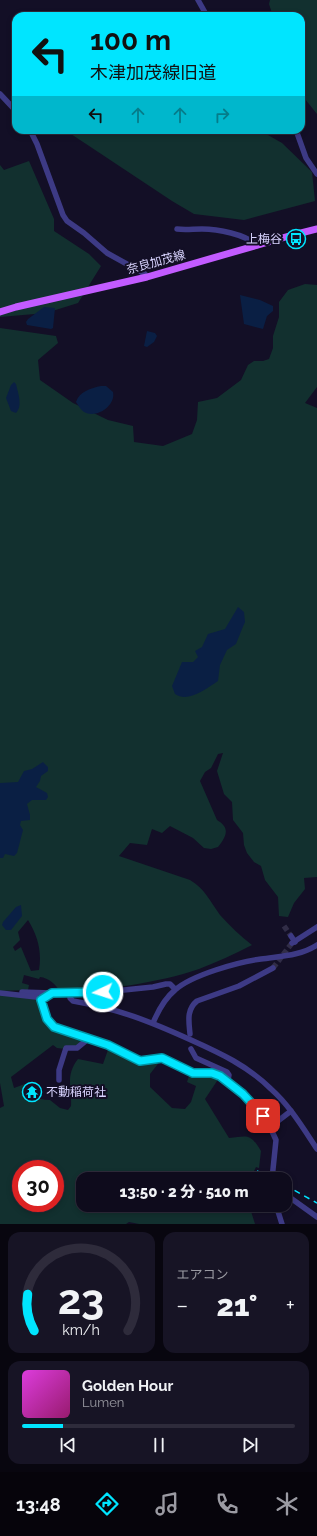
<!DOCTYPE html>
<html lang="ja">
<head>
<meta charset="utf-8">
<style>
	body { margin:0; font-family:Raleway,"Noto Sans JP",sans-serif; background:#171425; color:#f1f3f6; height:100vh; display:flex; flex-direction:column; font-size:15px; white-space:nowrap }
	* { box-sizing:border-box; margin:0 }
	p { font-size:13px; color:#9b9ba3 }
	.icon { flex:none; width:22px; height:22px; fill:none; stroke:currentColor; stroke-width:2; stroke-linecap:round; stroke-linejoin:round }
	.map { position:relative; height:1224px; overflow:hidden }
	.details { display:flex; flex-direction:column; gap:8px; padding:8px; background:#08060f; flex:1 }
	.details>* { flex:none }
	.banner { position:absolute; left:12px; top:12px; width:293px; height:122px; border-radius:12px; box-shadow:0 2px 6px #0003,0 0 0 1px #2e2b3b; background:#00e5ff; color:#111; overflow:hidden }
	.speed { position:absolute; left:12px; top:1160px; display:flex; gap:8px; font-size:20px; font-weight:700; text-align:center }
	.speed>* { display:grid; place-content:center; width:52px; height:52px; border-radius:50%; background:#0e0b1c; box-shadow:0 2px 6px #0003,0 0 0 1px #2e2b3b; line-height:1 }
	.speed .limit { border:6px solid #d22; background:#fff; color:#111 }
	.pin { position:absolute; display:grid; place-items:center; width:34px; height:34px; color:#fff; margin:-17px; border-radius:8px; box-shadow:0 2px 6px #0006 }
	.me { position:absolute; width:44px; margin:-22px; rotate:266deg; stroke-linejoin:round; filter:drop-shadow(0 0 3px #0008) }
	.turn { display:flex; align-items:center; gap:14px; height:84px; padding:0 12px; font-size:18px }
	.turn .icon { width:52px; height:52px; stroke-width:2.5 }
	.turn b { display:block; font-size:28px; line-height:34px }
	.lanes { display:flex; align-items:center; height:38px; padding:0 12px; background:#0003; justify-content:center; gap:20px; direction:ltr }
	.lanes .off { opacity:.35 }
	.big { font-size:30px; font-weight:800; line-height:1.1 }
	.details .widget { flex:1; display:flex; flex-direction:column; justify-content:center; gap:6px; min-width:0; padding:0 14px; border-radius:12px; background:#171425 }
	.details .dial { align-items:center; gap:0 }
	.dial svg { height:104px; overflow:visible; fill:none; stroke:#2e2b3b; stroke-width:7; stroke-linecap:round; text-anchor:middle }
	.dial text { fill:#f1f3f6; stroke:none }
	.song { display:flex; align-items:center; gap:12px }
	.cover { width:48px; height:48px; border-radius:6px; background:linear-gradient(135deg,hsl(300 70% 55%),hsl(320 70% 35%)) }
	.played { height:4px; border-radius:2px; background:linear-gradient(90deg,#00e5ff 15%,#2e2b3b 15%) }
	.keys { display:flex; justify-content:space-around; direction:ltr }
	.heat { display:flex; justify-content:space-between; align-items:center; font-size:22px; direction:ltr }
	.details .tiles { flex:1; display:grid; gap:8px; grid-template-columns:1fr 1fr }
	.widget:last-child { grid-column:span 2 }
	.trip { position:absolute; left:76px; top:1172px; width:216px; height:40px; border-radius:12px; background:#0e0b1c; box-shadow:0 2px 6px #0003,0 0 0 1px #2e2b3b; font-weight:800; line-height:40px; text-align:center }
	.dock { display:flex; height:64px; justify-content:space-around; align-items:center; background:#06040b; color:#9b9ba3 }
	.dock .icon { width:28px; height:28px }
	.dock .selected { color:#00e5ff }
	.dock b { font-size:18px; color:#f1f3f6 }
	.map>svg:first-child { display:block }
	.green { fill:#12302f; fill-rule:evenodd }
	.water { fill:#0a1f44 }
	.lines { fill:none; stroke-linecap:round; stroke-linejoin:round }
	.minor-tunnel { stroke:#312d47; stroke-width:5.5; stroke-dasharray:5.5 3; stroke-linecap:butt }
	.minor { stroke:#3d3a85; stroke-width:5.5 }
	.major { stroke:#c25bff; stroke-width:7 }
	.rail { stroke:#00e5ff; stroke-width:1.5; stroke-dasharray:6 5; stroke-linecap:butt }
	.route-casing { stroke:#0095a6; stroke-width:10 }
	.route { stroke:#00e5ff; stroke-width:7 }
	.labels { text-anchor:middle; stroke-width:4; stroke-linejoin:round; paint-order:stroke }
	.poi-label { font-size:12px; fill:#d9d4ff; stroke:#130f26; text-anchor:end }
	.street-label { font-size:12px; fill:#d9d4ff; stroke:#130f26 }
</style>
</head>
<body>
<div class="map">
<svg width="317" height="1224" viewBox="0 0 317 1224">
	<rect width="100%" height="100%" fill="#130f26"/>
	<g class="green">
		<polygon points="270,0 317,0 317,114 301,94 301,16 273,16 269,4"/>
		<polygon points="65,130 259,130 282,143 312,172 315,201 244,220 194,214 172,201"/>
		<polygon points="29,161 54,219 54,231 89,254 101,266 78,303 46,313 0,317 0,165 4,170"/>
		<path d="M305,284L317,285V387L305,403L317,408V877L304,878L305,889L294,903L288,917L279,916L278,897L265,880L261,866L254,862L247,853L244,845L243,833L233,820L232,802L224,794L217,771L223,753L218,754L211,768L205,772L200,781L217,820C231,828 226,837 218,847L211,849L204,848L193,838L170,826L162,833L152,829L147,845L130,843L119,856L190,880C205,889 210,901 220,915C230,926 240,936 252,945C235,954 217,962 199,969C158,983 106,990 64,991H60C55,984 49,978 40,977L39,979L24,975L22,983L29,985L28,990L0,991V328L56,336L58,343L38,360L40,380L73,403L108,420L133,426L134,442L163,446L192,434L197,420L198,402L217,398L241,380L248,365L254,361H263L269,359L273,348V336L279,317V302L288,290ZM28,920C38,936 42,952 39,970L31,971L21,947L15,951L13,947L20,940L18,932Z"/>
		<path d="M0,995L31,998L37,1000L49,1025L85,1039L75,1050L57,1048L53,1045L11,1077L14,1088L25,1084L30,1096C37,1098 43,1100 50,1100L60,1108L68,1110L71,1106C72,1087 65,1076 78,1059L103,1064L109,1047L142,1063L161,1060L150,1074V1087L172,1108L185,1109L191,1102L196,1086L187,1082L190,1073L219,1078L205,1099L229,1138C248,1136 250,1133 261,1151L259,1168L256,1167L250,1179H83V1205H112L110,1206L119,1213L125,1205H249L255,1224H139L129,1222L126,1224H0V1108L4,1106L0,1083ZM21,1169H55V1203H21Z"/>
	</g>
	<g class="water">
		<polygon points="240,295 260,300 273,306 273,311 267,316 263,329 244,324"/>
		<polygon points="44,307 55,308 53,328 51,329 27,325 26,322 28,319"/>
		<polygon points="147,331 155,333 157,336 154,342 147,347 144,346"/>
		<path d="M14,382L16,384C18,393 23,406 16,413L11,411L6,398L11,385Z"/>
		<path d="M101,386H106L113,392C116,406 96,419 84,412C81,410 78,405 76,402C79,392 91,388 101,386Z"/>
		<path d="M238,607L244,612L245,622L242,629L236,644L227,650L220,665L218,681C206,689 188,703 175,694L172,686L182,662H193L198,657L195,651L202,647L208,634L225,629Z"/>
		<polygon points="43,762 48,767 48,771 41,776 40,781 36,787 47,793 48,797 46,800 32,800 27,804 30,815 30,820 21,821 20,825 23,830 17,853 14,856 5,854 3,858 0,858 0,783 18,782 24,771 32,769"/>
		<polygon points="21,905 22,916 11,930 6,930 2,925 3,922 16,907"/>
	</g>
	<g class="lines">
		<g class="minor-tunnel">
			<polyline points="284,926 291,936"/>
			<polyline points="273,968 292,943"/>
		</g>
		<g class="minor">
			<polyline points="198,0 207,16"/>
			<polyline points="0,94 16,111"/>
			<polyline points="30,130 37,144 63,215 67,221 84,233 107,253 145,274 147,277"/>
			<polyline points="296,130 306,158 317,174"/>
			<path d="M177,229C185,230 193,229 202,229C216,229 247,234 257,246"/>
			<polyline points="291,936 295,942"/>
			<polyline points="292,943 317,927"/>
			<polyline points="22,992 80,994 124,990 153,987 166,984 170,984 175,989"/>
			<polyline points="0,993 36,997 41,1000 49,1021 54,1027 108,1045 140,1061 162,1058 193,1073 215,1074 228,1080 243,1094 270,1127 276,1140 272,1179"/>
			<path d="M70,994V998L73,1001C119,1009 149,1021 191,1040C220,1053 248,1066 271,1089C290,1106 303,1128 317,1149"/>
			<path d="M153,1023C158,1011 164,999 175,990C192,975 238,962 261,959C281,956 300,956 317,945"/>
			<path d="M190,1034C189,1022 186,1010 197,1001L239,986L273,968"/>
			<polyline points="191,1049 196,1058 227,1072 229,1075 228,1080"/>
			<polyline points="59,1080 59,1070 66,1048 77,1048 88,1039"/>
			<polyline points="270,1127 291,1111"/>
			<polyline points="285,1194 317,1217"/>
			<polyline points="276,1205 282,1224"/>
		</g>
		<polyline class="major" points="0,312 16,307 147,277 289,236 317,229"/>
		<g class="rail">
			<polyline points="257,1171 275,1179"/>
			<polyline points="285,1185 317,1203"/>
		</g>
	</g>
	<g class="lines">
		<defs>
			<polyline id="route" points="103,992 52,993 41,1000 47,1019 54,1027 108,1045 140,1061 162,1058 193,1073 212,1073 220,1076 243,1094 263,1116"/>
		</defs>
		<use href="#route" class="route-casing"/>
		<use href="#route" class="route"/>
	</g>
	<defs>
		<symbol id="bus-ring" viewBox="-11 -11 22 22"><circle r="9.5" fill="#130f26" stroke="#00e5ff" stroke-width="1.5"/><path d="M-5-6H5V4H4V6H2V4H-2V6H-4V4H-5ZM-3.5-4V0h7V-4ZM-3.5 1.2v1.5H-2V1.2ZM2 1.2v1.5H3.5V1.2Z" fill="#00e5ff"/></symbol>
		<symbol id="temple-ring" viewBox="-11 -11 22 22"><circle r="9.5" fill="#130f26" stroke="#00e5ff" stroke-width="1.5"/><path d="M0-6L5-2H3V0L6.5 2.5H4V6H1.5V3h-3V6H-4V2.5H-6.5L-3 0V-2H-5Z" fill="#00e5ff"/></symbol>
	</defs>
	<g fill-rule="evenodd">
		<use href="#bus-ring" x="285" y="228" width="22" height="22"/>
		<use href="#temple-ring" x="21" y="1081" width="22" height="22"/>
	</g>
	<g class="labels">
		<g class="poi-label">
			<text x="282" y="243">上梅谷</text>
			<text x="46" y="1096" text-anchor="start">不動稲荷社</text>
		</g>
		<g class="street-label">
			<text transform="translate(156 262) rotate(-15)" y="4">奈良加茂線</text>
		</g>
	</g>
</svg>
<div class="speed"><div class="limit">30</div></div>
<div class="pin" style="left:263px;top:1116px;background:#d93025"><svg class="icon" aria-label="arrive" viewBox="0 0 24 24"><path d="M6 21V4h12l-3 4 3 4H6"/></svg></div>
<svg class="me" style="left:103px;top:992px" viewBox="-20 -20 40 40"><circle r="17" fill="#00e5ff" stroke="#fff" stroke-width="3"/><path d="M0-11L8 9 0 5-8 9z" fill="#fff"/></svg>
<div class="trip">13:50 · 2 分 · 510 m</div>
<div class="banner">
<div class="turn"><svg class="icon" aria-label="left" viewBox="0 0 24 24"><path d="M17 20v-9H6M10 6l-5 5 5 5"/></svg><div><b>100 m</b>木津加茂線旧道</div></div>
<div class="lanes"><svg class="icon" aria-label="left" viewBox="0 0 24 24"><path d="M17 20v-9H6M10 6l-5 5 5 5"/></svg><svg class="icon off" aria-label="ahead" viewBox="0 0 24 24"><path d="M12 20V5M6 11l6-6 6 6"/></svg><svg class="icon off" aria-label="ahead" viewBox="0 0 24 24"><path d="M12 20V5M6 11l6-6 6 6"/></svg><svg class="icon off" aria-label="right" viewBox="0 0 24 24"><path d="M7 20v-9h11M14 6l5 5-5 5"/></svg></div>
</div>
</div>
<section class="details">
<div class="tiles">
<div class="widget dial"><svg viewBox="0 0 100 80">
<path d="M14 69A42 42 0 1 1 86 69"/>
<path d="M14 69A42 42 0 0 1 9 41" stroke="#00e5ff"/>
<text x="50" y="56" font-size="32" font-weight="700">23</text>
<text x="50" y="72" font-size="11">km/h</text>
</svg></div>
<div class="widget"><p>エアコン</p>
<div class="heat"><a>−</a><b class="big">21°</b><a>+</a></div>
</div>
<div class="widget">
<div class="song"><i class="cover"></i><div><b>Golden Hour</b><p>Lumen</p></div></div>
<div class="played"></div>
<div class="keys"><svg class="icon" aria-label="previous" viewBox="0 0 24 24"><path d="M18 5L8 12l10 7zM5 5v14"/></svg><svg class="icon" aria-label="pause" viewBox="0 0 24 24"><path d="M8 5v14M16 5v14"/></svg><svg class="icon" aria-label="next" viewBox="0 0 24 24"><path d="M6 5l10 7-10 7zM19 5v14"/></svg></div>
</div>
</div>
</section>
<nav class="dock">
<b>13:48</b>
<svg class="icon selected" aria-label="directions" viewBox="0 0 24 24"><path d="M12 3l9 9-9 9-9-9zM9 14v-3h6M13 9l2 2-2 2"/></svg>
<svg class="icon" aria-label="music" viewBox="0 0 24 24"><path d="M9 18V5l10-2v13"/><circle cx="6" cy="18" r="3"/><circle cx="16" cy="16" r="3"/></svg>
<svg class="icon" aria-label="phone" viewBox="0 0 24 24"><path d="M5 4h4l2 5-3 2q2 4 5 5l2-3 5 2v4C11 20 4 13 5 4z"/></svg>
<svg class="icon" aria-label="climate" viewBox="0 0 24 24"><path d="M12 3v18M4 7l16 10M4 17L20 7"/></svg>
</nav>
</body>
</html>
